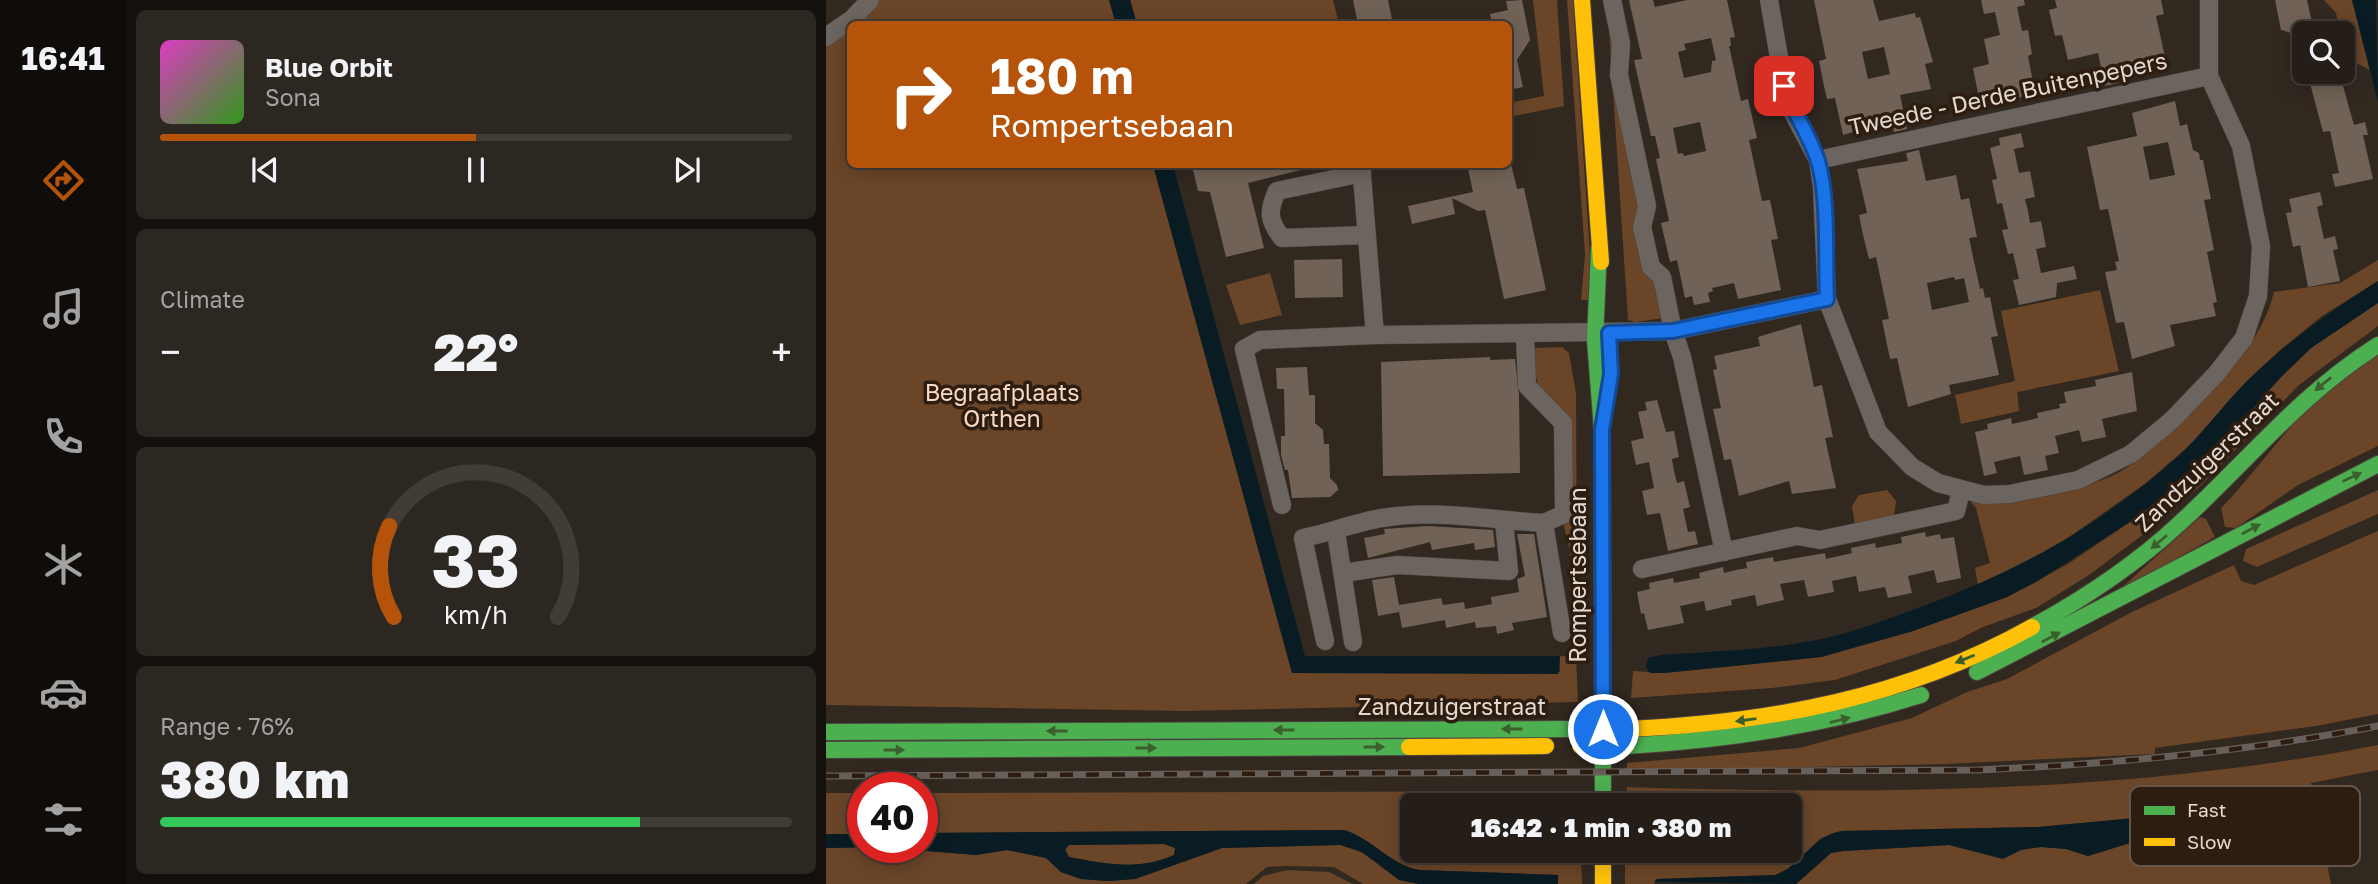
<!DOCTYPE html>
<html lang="en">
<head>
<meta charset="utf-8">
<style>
	body { margin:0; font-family:"Golos Text",sans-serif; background:#2d2721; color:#f1f3f6; height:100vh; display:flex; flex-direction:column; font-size:26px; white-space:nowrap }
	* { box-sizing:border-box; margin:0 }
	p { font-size:23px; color:#a3a2a2 }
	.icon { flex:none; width:38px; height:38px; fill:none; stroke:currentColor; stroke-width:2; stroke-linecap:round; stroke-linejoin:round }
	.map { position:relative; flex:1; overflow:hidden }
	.side { display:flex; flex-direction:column; gap:10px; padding:10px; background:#14100d; width:700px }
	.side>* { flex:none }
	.top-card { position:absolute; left:21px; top:21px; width:665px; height:147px; border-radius:10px; box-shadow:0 4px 18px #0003,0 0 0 2px #423c37; background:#b45309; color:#fff; overflow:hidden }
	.controls { position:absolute; left:1466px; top:21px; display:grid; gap:14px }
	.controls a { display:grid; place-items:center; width:63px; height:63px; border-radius:10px; background:#251e18; box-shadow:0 4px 18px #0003,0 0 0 2px #423c37; font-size:35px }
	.speed { position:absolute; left:21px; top:772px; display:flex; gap:14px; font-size:35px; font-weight:700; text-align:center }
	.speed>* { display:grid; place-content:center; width:91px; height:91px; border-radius:50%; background:#251e18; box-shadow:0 4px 18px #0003,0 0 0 2px #423c37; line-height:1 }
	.speed .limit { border:10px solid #d22; background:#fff; color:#111 }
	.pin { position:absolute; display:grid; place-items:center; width:60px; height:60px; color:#fff; margin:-30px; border-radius:14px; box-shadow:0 4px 10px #0006 }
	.me { position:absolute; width:77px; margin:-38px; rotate:0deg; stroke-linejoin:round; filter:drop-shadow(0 0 5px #0008) }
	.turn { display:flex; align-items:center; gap:24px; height:147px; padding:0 28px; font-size:32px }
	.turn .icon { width:91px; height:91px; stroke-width:2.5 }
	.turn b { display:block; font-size:49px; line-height:60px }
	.big { font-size:52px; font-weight:800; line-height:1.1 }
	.side .tile { flex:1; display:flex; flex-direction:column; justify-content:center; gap:10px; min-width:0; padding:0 24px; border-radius:10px; background:#2d2721 }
	.side .dial { align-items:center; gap:0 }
	.dial svg { height:182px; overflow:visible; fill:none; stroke:#423c37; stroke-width:7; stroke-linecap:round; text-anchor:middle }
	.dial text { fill:#f1f3f6; stroke:none }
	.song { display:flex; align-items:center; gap:21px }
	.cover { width:84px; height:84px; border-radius:10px; background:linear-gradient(135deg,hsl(310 70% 55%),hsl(110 70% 35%)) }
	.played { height:7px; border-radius:4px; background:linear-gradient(90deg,#b45309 50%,#423c37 50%) }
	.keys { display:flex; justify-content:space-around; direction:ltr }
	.heat { display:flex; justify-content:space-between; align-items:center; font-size:38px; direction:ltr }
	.charge { height:10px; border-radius:5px; background:linear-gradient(90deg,#34c759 76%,#423c37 0) }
	.trip { position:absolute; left:574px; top:793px; width:402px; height:70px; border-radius:10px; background:#251e18; box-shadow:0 4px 18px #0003,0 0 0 2px #423c37; font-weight:800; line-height:70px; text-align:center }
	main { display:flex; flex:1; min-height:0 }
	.tab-bar { display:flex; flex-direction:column; width:126px; justify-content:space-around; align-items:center; background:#0f0c0a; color:#a3a2a2 }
	.tab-bar .icon { width:49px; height:49px }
	.tab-bar .current { color:#b45309 }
	.tab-bar b { font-size:32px; color:#f1f3f6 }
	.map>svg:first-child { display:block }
	.green { fill:#6a4528 }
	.water { fill:#091c24; fill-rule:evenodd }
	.building { fill:#706256; fill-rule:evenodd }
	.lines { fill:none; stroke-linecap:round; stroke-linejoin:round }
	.street-casing { stroke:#4d453f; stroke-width:19 }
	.fast-casing { stroke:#4d453f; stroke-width:18 }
	.slow-casing { stroke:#4d453f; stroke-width:18 }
	.street { stroke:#6c645e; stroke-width:18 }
	.fast { stroke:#4caf50; stroke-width:16 }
	.slow { stroke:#ffc107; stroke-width:16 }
	.rail-casing { stroke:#675f59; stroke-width:7 }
	.rail { stroke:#2d1d10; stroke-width:4.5; stroke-dasharray:13; stroke-linecap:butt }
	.slow-bridge-casing { stroke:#4d453f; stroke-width:18; stroke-linecap:butt }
	.slow-bridge { stroke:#ffc107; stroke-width:16 }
	.oneway { fill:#3b5f2d }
	.route-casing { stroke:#114b97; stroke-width:18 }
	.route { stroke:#1a73e8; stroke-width:12 }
	.labels { text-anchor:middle; stroke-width:7; stroke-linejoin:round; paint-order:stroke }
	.street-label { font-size:23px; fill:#e4d9d0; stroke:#2d1d10 }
	.park-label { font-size:23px; fill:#f8dac3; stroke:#2d1d10 }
	.key { fill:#2d1d10; stroke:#64554a; stroke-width:2 }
	.key-label { font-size:19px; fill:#e4d9d0 }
</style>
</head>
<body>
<main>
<nav class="tab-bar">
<b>16:41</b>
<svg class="icon current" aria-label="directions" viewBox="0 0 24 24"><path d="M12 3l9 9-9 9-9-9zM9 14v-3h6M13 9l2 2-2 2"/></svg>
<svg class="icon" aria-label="music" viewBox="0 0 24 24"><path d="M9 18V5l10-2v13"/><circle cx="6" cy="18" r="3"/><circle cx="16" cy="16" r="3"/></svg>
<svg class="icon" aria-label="phone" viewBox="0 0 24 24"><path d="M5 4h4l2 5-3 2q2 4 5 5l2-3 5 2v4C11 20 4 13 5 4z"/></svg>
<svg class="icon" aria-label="climate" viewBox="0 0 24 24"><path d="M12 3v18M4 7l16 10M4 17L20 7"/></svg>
<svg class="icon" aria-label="car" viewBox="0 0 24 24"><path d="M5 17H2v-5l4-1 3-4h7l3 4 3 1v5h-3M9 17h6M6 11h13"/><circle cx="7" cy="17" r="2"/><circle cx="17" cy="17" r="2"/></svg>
<svg class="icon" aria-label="filters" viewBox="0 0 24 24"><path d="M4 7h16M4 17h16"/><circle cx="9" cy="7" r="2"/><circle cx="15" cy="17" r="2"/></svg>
</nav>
<section class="side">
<div class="tile">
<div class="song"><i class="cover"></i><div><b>Blue Orbit</b><p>Sona</p></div></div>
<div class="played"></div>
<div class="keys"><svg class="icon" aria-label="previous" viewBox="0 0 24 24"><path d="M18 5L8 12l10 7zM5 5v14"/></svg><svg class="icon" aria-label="pause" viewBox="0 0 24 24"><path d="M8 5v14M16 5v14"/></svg><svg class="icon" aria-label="next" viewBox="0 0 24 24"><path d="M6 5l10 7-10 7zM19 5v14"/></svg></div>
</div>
<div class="tile"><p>Climate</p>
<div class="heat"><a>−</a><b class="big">22°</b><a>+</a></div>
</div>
<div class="tile dial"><svg viewBox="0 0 100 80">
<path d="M14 69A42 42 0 1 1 86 69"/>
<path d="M14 69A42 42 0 0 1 12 29" stroke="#b45309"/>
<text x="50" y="56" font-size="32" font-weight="700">33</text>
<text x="50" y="72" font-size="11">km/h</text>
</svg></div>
<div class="tile"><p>Range · 76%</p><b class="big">380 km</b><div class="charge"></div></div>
</section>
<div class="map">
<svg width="1552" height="884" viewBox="0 0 1552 884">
	<rect width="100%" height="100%" fill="#312820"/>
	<g class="green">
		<polygon points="51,0 283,0 290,24 29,24"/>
		<polygon points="304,0 507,0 513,24 311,24"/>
		<polygon points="707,0 731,0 738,106 683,117 683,103 718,96"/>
		<polygon points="741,0 747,0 764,255 762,300 755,300 759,255"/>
		<polygon points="781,0 829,285 838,287 844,317 810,322 802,320"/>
		<polygon points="1498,0 1526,0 1544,70 1520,58 1517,33 1514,33 1510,13"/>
		<polygon points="24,28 24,164 327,165 466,673 734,672 734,656 750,657 752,702 359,711 0,705 0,43"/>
		<path d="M1552,260V281L1496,316L1454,350L1419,383L1372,438L1320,483L1232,545L1152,585L1149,568L1164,563L1150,508L1145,502C1188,501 1260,492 1297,470C1319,457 1339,435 1357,417C1394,380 1435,345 1448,292L1514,283Z"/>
		<polygon points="444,273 456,315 414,325 400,285"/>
		<polygon points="1274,290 1293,371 1192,392 1191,389 1193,411 1135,424 1129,395 1189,381 1175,311"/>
		<polygon points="1552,303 1552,326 1473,385 1374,486 1326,528 1263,575 1210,608 1157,627 1130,641 1009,680 946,688 805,698 807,671 838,673 995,657 1087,631 1181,597 1242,564 1307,520 1379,463 1454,378 1485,348"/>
		<path d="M736,347L743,353L750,393L751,583L738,526L743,417C712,389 709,391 708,348Z"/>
		<path d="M1552,354V446L1472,485L1410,528L1399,527L1395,508C1426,476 1451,440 1482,408C1503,388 1529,372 1552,354Z"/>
		<polygon points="1061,490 1070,501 1068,516 1029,525 1026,506 1033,495"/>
		<polygon points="1552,490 1552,514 1431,567 1417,561 1420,549"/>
		<polygon points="1374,517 1380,519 1389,537 1292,591"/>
		<polygon points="1552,531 1552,714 1490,726 1329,748 1329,754 1119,764 801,771 801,763 973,748 1086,718 1141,692 1181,679 1306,612 1408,565 1415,581 1428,585"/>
		<path d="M1552,745V770L1485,783L1505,884H970L1005,853L1017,851L1123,845L1177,858L1195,849L1215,847L1240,849L1262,856L1307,842L1409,828L1450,855L1418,808L1212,827L1016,831L995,838L963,868L949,875L831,879L828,884H799V851L964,850V805H800L801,787C1051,795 1306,793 1552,745Z"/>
		<path d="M754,791V805H586V850L755,851L756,884H732V875L593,870C563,864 547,839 518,830L96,833V793Z"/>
		<rect x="0" y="793" width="37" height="41"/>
		<path d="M338,844L350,848L348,855C312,871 280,864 243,857L239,849L242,845Z"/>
		<path d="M514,845C548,850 559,882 599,884H537L508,867L460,866L441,867L420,884H0V848L53,847L150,855L181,850L220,858L235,872L255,879L282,881L309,879L396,848Z"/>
		<polygon points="461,870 503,872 527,884 428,884 437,876"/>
	</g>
	<g class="water">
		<polygon points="283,0 304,0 311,24 290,24"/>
		<polygon points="1526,0 1550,0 1552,102"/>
		<polygon points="327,165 347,165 479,656 734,656 732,674 466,673"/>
		<path d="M1552,281V303L1485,348L1454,378L1379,463L1307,520L1210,582L1181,597L1087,631L995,657L838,673H824L820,667L822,658L834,655C884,652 936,650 986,641C1024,634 1062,619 1097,606C1194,570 1268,529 1347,461C1375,436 1396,406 1422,380C1462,341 1505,311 1552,281Z"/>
		<path d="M1418,808L1458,846L1456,855H1450L1409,828L1307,842L1262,856L1240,849L1215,847L1195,850L1177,859L1123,845L1017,851L1005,853L970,884L828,882L831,879L949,875C976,867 986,835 1016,831L1212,827Z"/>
		<path d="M518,830C547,839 563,864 593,870L732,875V884H592L573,880L536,852L514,845L396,848L309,879L282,881L255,879L235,872L220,858L181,850L150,855L53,847L0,848V834H37V847H96V833ZM338,844L349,848L348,855C313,871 280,864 243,857L239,850L243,845Z"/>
	</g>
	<g class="building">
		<polygon points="527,0 562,0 567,24 532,24"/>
		<polygon points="696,0 704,40 691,60 697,87 682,90 682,24 666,24 664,14 682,10 680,1"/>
		<path d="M803,0H827L829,7L861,0H901L909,37L904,38L905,46H903L915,101L922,99L931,138L923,140L936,201L944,200L952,239L945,240L955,290L912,299L908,283L886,288L887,291L882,293L884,302L868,305L866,296L859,298L851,260L844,262L835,223L843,221L830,159L834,158L829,136H825L808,60L816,59ZM885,38L890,60L886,61L885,72L858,78L852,52L860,50L858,44ZM874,122L880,151L858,156L857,153L852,154L847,128Z"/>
		<path d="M988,0H1047L1053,21L1089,13L1090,18L1094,17L1107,62L1099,64L1105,89L1074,95L1081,129L1068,132L1066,121L1017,135L1009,98L1001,99L998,86L993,61L1000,59ZM1058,47L1064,74L1042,79L1036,52Z"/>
		<polygon points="1155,0 1198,0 1199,5 1191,7 1196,31 1202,30 1206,54 1202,56 1208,87 1198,89 1200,96 1177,101 1174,88 1152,93 1147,68 1163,64 1158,39 1174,35 1169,12 1158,14"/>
		<polygon points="1229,0 1335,0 1338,14 1330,16 1341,66 1291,77 1292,83 1279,86 1272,53 1242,60 1236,35 1229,36 1223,10 1231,8"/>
		<polygon points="1449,0 1481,0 1486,22 1495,20 1498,33 1479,33 1479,70 1473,71 1465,33 1455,30"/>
		<polygon points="1481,72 1513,72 1528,125 1539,122 1542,135 1537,135 1547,179 1509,187 1506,174 1513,173 1504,131 1497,132"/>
		<path d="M1349,101L1354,126L1361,124L1367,150L1373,153L1374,160H1377L1385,199L1378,200L1388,250L1381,252L1391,302L1387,303L1390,316L1344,325L1349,346L1306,359L1298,322L1290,323L1279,272L1291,270L1289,262L1293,261L1282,209L1274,210L1261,147L1311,136L1306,113ZM1342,142L1349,175L1324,180L1317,147Z"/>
		<polygon points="1195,133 1198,147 1188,149 1193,173 1204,171 1209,197 1199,199 1202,211 1204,223 1215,221 1220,247 1210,249 1215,273 1248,266 1251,279 1231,283 1230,297 1193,305 1187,280 1193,279 1187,253 1182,254 1176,230 1182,229 1176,203 1171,204 1170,199 1166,180 1171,179 1164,148 1174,145 1173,138"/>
		<path d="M1093,150L1100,181L1130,175L1135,200L1143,198L1151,237L1143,238L1154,289L1157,288L1159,298L1164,297L1169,323L1172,336L1165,337L1173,375L1123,385L1125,394L1082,407L1071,358L1064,359L1056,320L1063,319L1050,257L1043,259L1037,235L1033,215L1041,213L1031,169L1082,161L1080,153ZM1128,277L1129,280L1138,278L1143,302L1106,310L1101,283Z"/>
		<polygon points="389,164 479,164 479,169 422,183 438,248 400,257 384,192 372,191 367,170"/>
		<polygon points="641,164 685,164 691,189 698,188 720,290 678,299 659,210 652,211 626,198 629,214 586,224 582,206 647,192"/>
		<polygon points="1494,192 1497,205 1491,207 1498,239 1509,236 1512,249 1507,250 1514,281 1482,287 1474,245 1467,247 1460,213 1466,212 1463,199"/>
		<polygon points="516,259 517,297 469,298 468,260"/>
		<polygon points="975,324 988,387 996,385 1004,423 1007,437 999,438 1010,488 966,494 963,481 913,496 905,459 898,460 887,409 895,408 887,370 891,369 888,356 934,346 932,337"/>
		<polygon points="664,357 664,360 689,359 693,394 694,473 557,476 555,362"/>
		<polygon points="481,367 483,395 489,395 489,423 497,430 498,444 503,444 504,478 511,485 512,490 504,497 466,498 462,470 459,470 455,455 455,436 459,436 458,389 451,389 450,368"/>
		<polygon points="1306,372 1311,411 1276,419 1280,437 1256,442 1253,430 1229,436 1233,453 1219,456 1222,470 1198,475 1194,456 1168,462 1171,473 1158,476 1149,432 1162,429 1161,424 1185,418 1186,424 1212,418 1211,413 1234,408 1233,404 1240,403 1238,392 1270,386 1269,380"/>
		<polygon points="831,400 840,432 848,431 853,457 846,459 848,471 851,483 858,481 864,507 857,509 862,532 869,531 872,544 842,551 834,513 821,515 816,491 828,488 823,462 810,465 805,441 818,438 812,412 821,410 819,402"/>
		<polygon points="602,526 667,530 669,547 649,550 648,543 606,550 604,542 542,558 538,538 559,534 558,529"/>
		<polygon points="1099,532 1100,537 1114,534 1115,539 1128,537 1135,578 1111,583 1108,570 1082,576 1086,593 1062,598 1059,587 1033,592 1030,576 1006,581 1008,592 982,597 978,580 954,584 958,600 931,606 929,595 905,600 906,605 880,611 878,601 854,606 858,623 822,630 818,613 815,614 811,592 824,589 823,583 847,578 848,583 874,578 873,573 897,567 898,573 910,570 921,568 920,562 947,557 948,562 999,553 1000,559 1026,553 1025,548 1049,543 1050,548 1076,543 1075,537"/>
		<polygon points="691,534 708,534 721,617 686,623 688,630 671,634 670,626 650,628 649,622 620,628 619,620 576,628 573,612 552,616 546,580 568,577 573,605 615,598 617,605 638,602 639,609 666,604 665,597 693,592 691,579 699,576"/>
	</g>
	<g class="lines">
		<defs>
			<g id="street">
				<polyline points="943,0 958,86 967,113 992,160 996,188 1001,299 1052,432 1086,467 1112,483 1158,495 1184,494 1252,480 1305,454 1346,420 1391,373 1418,338 1432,296 1435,246 1415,146 1383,76 1383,0"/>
				<polyline points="0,37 26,19 44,0"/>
				<polyline points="992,160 1383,76"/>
				<polyline points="535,164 549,335 847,331 836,277 825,267 816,227 821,206 793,75 795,43 786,0"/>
				<path d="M536,173L451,191C442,211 442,220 456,238L540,235"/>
				<polyline points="699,335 701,386 737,423 738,514 718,523 736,633"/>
				<polyline points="456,505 418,349 434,340 549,335"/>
				<polyline points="510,532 527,642"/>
				<polyline points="898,552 856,357 847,331 1001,299"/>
				<polyline points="816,569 971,536 994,540 1130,511 1135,491"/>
				<polyline points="517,573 571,565 683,571 678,521"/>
				<path d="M499,641L477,538C504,533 530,522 556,518C610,509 665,520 718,523"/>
			</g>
			<g id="fast">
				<polyline points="773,249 769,340 776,430 777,805"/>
				<path d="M1206,627C1259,598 1310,564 1354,523C1422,461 1473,395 1552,345"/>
				<polyline points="1151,672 1552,464"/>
				<polyline points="0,732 754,729"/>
				<path d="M800,746C901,740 998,726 1095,695"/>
				<polyline points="0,750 583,747"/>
			</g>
			<g id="slow">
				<polyline points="756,0 775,262"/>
				<path d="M800,729C943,723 1079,698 1206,627"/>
				<polyline points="583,747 720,746"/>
				<polyline points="777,850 777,884"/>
			</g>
		</defs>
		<use href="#street" class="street-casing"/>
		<use href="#fast" class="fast-casing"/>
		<use href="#slow" class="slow-casing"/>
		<use href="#street" class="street"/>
		<use href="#fast" class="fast"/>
		<use href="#slow" class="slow"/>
		<defs>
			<path id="rail" d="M0,776L1152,770C1287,764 1419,752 1552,726"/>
		</defs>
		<use href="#rail" class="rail-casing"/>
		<use href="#rail" class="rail"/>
		<defs>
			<g id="slow-bridge">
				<polyline points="754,729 800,729"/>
				<polyline points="754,746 800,746"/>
			</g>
		</defs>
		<use href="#slow-bridge" class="slow-bridge-casing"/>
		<use href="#slow-bridge" class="slow-bridge"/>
	</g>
	<defs><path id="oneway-solid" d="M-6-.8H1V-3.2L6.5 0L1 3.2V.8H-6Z" transform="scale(1.75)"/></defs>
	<g class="oneway">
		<use href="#oneway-solid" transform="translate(1497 384) rotate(141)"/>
		<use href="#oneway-solid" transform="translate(1526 477) rotate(-25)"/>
		<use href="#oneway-solid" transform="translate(1425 529) rotate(-28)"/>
		<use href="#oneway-solid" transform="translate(1333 542) rotate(140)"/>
		<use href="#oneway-solid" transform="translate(1225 637) rotate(-28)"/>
		<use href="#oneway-solid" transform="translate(1139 659) rotate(158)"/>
		<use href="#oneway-solid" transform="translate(920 720) rotate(172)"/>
		<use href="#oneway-solid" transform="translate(1014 720) rotate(-14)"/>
		<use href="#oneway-solid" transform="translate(686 729) rotate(180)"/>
		<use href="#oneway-solid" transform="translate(458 730) rotate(180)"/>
		<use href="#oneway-solid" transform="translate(231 731) rotate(180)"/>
		<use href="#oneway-solid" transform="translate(548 747)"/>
		<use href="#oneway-solid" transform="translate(320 748)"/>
		<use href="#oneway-solid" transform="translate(68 750)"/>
	</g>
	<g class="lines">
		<defs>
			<path id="route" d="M777,729L776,430L785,374L783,333L847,331L1001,299C999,259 1003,198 992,161C984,136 967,112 958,86"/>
		</defs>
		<use href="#route" class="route-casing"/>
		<use href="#route" class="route"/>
	</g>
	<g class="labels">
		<g class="street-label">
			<text transform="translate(1182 94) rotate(-12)" y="8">Tweede - Derde Buitenpepers</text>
			<text transform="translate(1381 462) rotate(-44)" y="8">Zandzuigerstraat</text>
			<text transform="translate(752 575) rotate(-90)" y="8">Rompertsebaan</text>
			<text x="626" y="715">Zandzuigerstraat</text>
		</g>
		<g class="park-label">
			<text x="176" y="401">Begraafplaats<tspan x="176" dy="26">Orthen</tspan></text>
		</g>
	</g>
	<rect x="1304" y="786" width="230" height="80" rx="10" class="key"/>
	<rect x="1318" y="806" width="31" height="9" fill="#4caf50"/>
	<rect x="1318" y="838" width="31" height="8" fill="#ffc107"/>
	<g class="key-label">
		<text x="1361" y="817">Fast</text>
		<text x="1361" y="849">Slow</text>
	</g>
</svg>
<div class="controls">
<a><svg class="icon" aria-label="search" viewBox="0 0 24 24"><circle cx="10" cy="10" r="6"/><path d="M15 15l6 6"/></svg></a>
</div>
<div class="speed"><div class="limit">40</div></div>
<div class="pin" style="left:958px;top:86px;background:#d93025"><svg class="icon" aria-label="arrive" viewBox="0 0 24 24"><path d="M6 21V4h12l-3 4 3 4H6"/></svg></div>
<svg class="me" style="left:777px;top:729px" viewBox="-20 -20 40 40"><circle r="17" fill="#1a73e8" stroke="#fff" stroke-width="3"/><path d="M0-11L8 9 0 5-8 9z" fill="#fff"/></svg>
<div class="trip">16:42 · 1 min · 380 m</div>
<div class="top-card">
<div class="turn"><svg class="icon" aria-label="right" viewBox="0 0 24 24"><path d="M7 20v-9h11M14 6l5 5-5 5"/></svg><div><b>180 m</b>Rompertsebaan</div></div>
</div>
</div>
</main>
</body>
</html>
